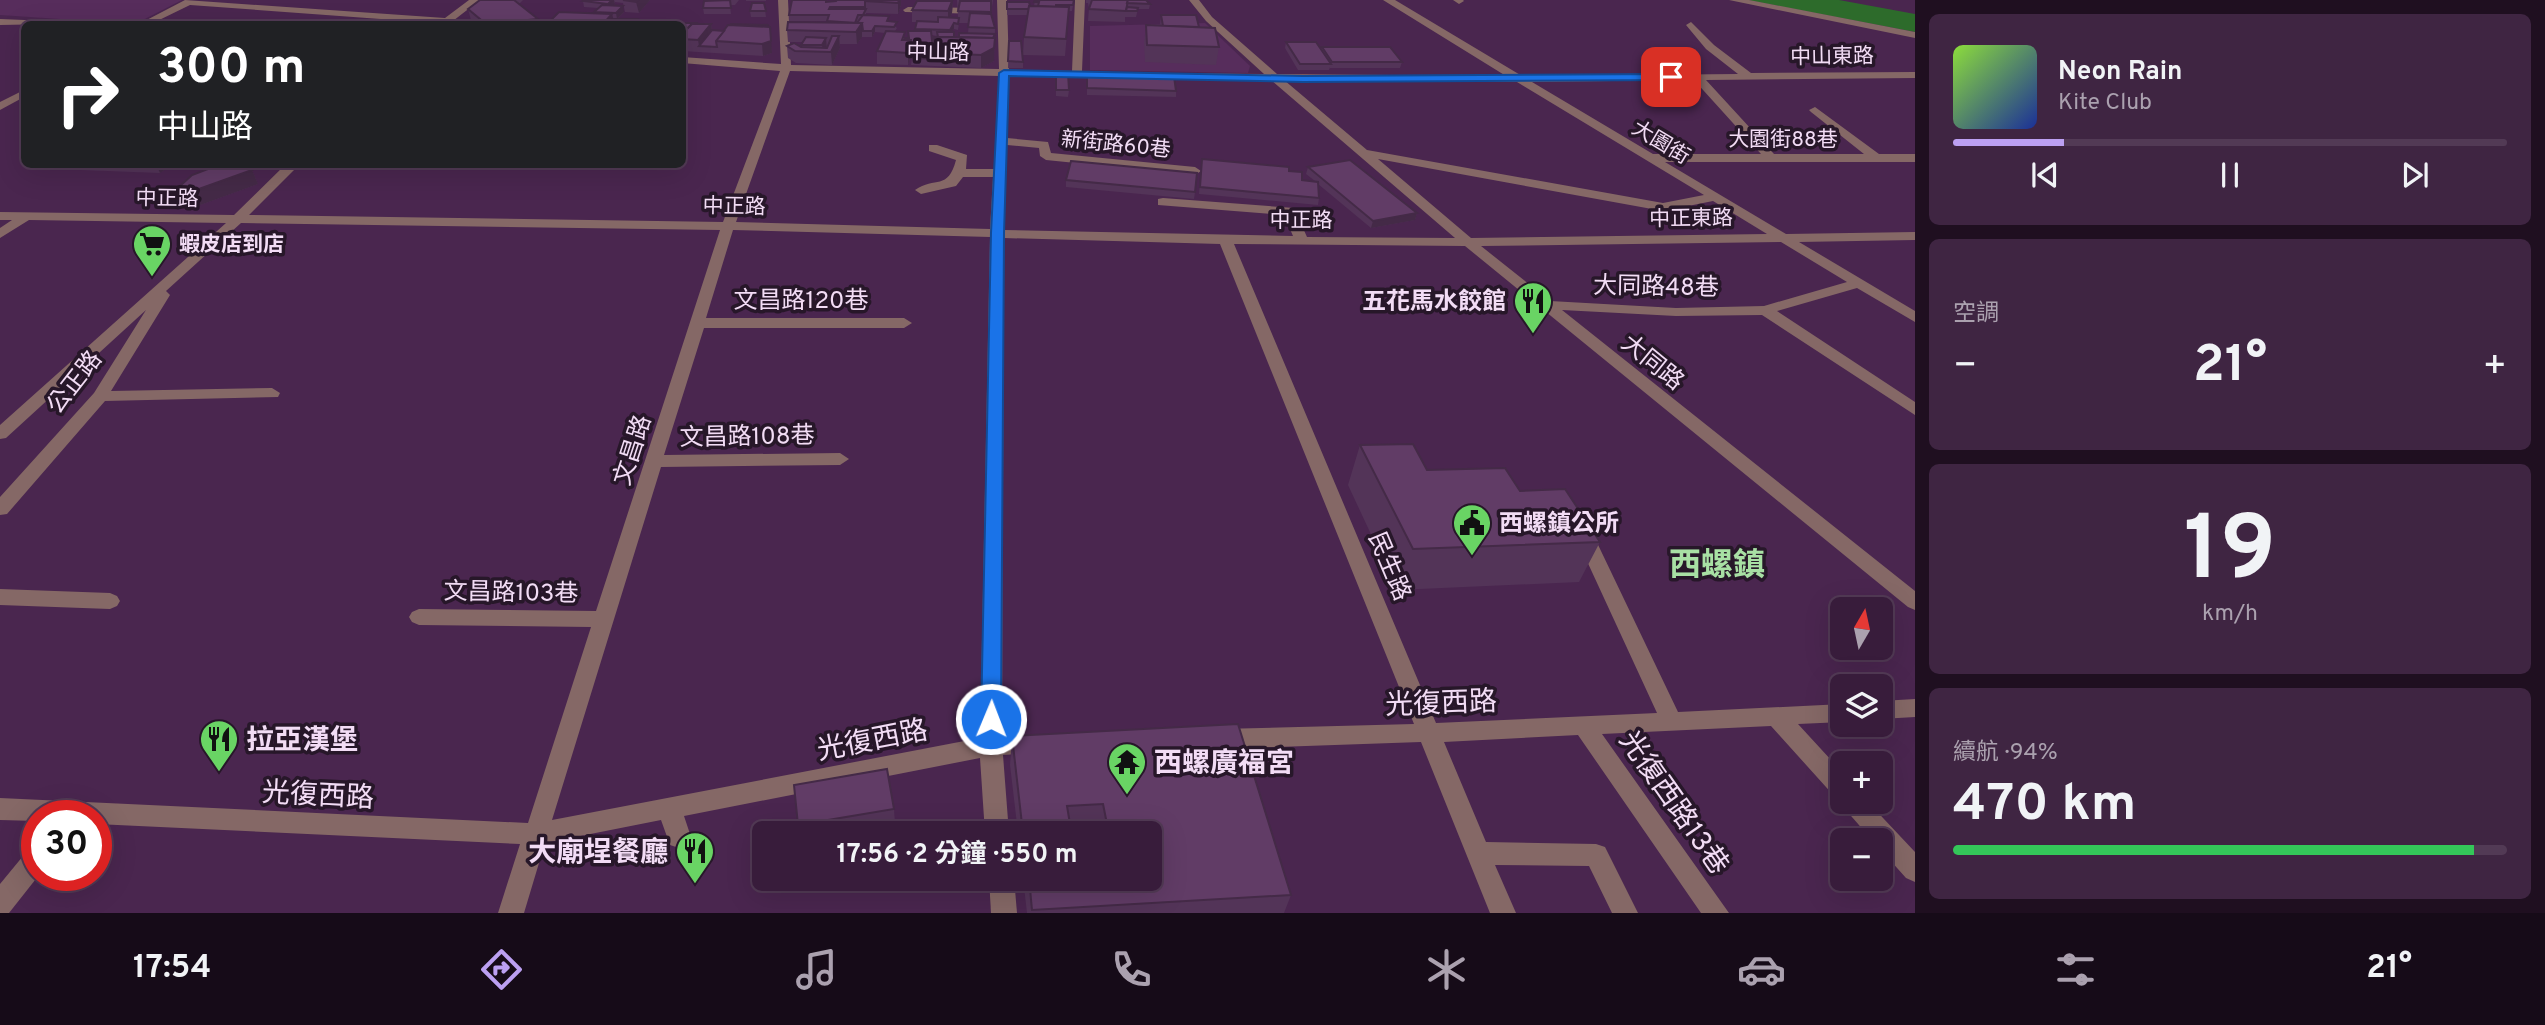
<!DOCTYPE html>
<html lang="zh-TW">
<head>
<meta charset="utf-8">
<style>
	body { margin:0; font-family:Overpass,"Noto Sans TC",sans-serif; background:#3f2542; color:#f1f3f6; height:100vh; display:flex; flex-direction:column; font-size:26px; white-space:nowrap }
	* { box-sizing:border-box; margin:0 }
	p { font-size:23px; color:#aba1af }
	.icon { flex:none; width:38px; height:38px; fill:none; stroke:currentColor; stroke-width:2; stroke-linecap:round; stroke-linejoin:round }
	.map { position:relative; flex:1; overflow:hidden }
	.side { display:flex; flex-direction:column; gap:14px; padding:14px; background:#1f0f20; width:630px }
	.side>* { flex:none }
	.guide { position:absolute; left:21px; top:21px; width:665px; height:147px; border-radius:10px; box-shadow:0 7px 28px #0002,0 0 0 2px #523a55; background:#202124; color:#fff; overflow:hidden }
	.needle { width:46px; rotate:9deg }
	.controls { position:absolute; left:1830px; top:597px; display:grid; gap:14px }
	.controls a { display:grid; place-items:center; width:63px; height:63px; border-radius:10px; background:#381c3b; box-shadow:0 7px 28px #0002,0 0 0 2px #523a55; font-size:35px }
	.speed { position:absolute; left:21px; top:800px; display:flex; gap:14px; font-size:35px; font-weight:700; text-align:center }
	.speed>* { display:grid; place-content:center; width:91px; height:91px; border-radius:50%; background:#381c3b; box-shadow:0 7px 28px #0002,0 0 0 2px #523a55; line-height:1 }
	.speed .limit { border:10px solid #d22; background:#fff; color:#111 }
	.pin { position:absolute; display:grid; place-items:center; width:60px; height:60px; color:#fff; margin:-30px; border-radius:14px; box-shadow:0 4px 10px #0006 }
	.me { position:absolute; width:77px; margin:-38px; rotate:1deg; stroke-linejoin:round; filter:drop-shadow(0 0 5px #0008) }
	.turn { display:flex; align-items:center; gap:24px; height:147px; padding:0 21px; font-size:32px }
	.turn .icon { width:91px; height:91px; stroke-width:2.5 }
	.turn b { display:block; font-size:49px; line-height:60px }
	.big { font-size:52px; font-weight:700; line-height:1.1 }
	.side .widget { flex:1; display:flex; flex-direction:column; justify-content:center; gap:10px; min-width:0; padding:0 24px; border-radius:10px; background:#3f2542 }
	.side .dial { align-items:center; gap:0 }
	.dial b { font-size:91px; line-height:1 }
	.song { display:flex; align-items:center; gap:21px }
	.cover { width:84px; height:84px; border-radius:10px; background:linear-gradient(135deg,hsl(90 70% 55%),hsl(230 70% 35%)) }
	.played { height:7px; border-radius:4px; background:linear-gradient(90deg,#bca0f2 20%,#523a55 20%) }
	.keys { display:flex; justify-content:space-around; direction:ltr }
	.heat { display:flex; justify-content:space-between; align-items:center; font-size:38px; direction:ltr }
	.charge { height:10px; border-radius:5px; background:linear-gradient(90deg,#34c759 94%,#523a55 0) }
	.trip { position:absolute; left:752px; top:821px; width:410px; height:70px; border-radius:10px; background:#381c3b; box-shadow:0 7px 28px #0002,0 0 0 2px #523a55; font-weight:700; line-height:70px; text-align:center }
	.tabs { display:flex; height:112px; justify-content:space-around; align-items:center; background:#160b18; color:#aba1af }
	.tabs .icon { width:49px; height:49px }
	.tabs .current { color:#bca0f2 }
	.tabs b { font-size:32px; color:#f1f3f6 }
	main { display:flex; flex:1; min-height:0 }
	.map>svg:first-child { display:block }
	.built { fill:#572d5c }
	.green { fill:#2d6b2b }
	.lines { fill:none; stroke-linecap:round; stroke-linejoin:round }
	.minor { fill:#856866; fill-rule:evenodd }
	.wall { fill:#533458; fill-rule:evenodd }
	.shaded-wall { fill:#442a47 }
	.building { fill:#613c66; stroke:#442a47; stroke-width:2; fill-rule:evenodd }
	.route { fill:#1a73e8; stroke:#114b97; stroke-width:2 }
	.labels { text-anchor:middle; stroke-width:7; stroke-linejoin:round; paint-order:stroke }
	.far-street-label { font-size:21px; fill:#f2dcf5; stroke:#271729 }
	.far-poi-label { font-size:21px; font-weight:bold; fill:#f2dcf5; stroke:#271729; text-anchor:start }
	.street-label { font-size:24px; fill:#f2dcf5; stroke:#271729 }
	.poi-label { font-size:24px; font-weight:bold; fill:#f2dcf5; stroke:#271729; text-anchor:end }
	.near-street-label { font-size:28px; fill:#f2dcf5; stroke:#271729 }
	.near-poi-label { font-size:28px; font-weight:bold; fill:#f2dcf5; stroke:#271729; text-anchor:start }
	.district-label { font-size:32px; font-weight:bold; fill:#a8e0a4; stroke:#271729 }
</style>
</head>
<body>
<main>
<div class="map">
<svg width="1915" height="913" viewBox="0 0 1915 913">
	<rect width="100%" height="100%" fill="#4a264f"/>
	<g class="built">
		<polygon points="0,0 182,0 135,24 0,15"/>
		<polygon points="1205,23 1250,66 1248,73 1090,70 1090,26"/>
	</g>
	<polygon class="green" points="1747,0 1839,0 1915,14 1915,32"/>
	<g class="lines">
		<g class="minor">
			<polygon points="185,0 445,18 469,0 480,0 449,24 190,5 151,24 139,24"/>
			<path d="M778,0H788L791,65L999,69L997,0H1007L1009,70L1072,71L1075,0H1085L1082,71L1110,72L1115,75L1110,78L1009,76L1007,138L1048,142L1051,153L1195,167L1201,171L1195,175L1046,160L1040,156L1039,148L1007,145L1004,230L1293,236L1284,215L1158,205V199L1163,198L1294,208L1307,237L1455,238L1271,80L1148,78V74L1152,73L1264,74L1206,21L1189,0H1199L1212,17L1277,74L1506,76L1383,0H1395L1522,76L1738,74L1706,49L1686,25L1691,22L1714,45L1751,73L1915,72V78L1706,80L1774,154H1864L1811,112L1809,110L1815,107L1879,154H1915V162H1665L1786,234L1915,232V240L1799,242L1915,311V322L1857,288L1777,311L1915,402V415L1762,315L1676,316L1562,310L1915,591V610L1908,607L1465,246L1234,244L1436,723L1657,713L1574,533L1576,528H1590L1678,712L1843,704V722L1798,724L1843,773V802H1868L1915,852V882L1906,878L1881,850V840H1872L1845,809L1842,800L1835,797L1771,726L1602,734L1729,913H1701L1578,735L1444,742L1486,842L1596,844L1605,847L1638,913H1612L1589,866L1495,865L1516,913H1490L1421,742L1220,749L1212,746L1209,739L1212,732L1220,729L1414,724L1220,244L1004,238L1002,736L1035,735L1043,738L1046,745L1043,752L1003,755L1009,833H985L980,758L684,816L691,837L688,845L679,848L670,845L661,820L545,843L524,913H498L520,844L96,824V816H37V821L0,820V798L528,823L591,627L419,625L412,622L409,617L412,612L419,609L596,611L720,230L241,223L166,291L170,295L111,391L272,388L280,393L278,397L105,401L7,514L0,515V497L94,393L146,310L6,438L0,439V425L226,223L29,220L0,238V228L12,220H0V212L234,215L286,164H300L249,215L723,222L780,71L682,63V57L781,64ZM790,71L999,76L994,169H966L967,155L937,145H929V151L956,160C948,191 935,176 915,190L921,194L956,186L963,177H993L990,229L736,222ZM1284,80L1517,82L1704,195L1663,203L1367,150ZM1694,80L1761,154H1653L1532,82ZM1378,159L1663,211L1713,201L1767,234L1471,238ZM733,230L990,237L980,738L552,820L661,467L840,465L849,459L840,453L664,455L704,328H904L912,323L904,318H706ZM1781,242L1847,282L1764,306L1676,308L1550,301L1481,246Z"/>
			<polygon points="1453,0 1463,0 1464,1 1459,4"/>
			<polygon points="1729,0 1749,0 1915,32 1915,38"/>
			<polygon points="908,7 981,8 986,11 981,14 905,12 903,10"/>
			<polygon points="0,19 49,21 54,24 0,25"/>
			<polygon points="24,90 24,97 0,110 0,102"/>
			<polygon points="0,589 110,593 117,596 120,601 117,606 110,609 0,605"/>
			<polygon points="1915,699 1915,717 1881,719 1881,701"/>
			<polygon points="37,847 39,875 9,913 0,913 0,884 28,850"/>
			<polygon points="989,878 1014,878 1017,913 991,913"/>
		</g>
	</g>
	<g class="wall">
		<polygon points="480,0 523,0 519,4 539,24 472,24 468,9"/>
		<polygon points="585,0 650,0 639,13 625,12 623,3 615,2 615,4 613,5 624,12 617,19 638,24 664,24 548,24 548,23 595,13 594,12 598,8 584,7 583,1"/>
		<polygon points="706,0 739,0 735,5 730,5 731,14 704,14 703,8"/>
		<rect x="746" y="0" width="20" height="1"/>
		<path d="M837,0H901V5L898,14L866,13V16L889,22L897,28L895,31L905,38H909L915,31L917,22H912V10L917,0H953L952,13L950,18H958L957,0H993L991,14L995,28L994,61L981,68L911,65L913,51H912L908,65L877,64V51L885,33L875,32L872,37H862L857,44H840V48L832,65L796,63L788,58L787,46L802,47L803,42H788L787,30L828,23V21H789V15L827,2L836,1ZM959,23H969L968,33L959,37H954L952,32L954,29L958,30ZM932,35L937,36L938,37H934V59Z"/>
		<polygon points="1035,0 1074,0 1072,11 1069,11 1065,56 1023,55 1024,37 1027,15 1007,15 1007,2 1034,6"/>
		<polygon points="1086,0 1146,0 1150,4 1149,9 1138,9 1136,17 1125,17 1125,22 1088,21 1089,8 1088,3 1086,3"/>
		<polygon points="764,3 766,17 751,17 750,11"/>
		<polygon points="1161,15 1199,27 1219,47 1216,65 1145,62 1144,43 1146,25 1160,26"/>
		<polygon points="711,24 712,30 724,31 768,25 772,53 763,56 682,51 682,28"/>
		<polygon points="1009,41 1023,62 1023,68 1008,68"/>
		<polygon points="1286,42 1321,50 1322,47 1402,62 1400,68 1330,68 1330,67 1329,70 1298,70 1285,48"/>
		<polygon points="1056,73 1069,90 1068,97 1056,96"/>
		<polygon points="1087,74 1176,91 1176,97 1087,95"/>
		<polygon points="37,164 184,164 169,167 160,173 80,170 38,167"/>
		<polygon points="1201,166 1289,171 1302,180 1315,181 1306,174 1308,167 1417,213 1415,220 1371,228 1318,184 1319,198 1318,205 1199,194"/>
		<polygon points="252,170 258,184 192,208 180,186"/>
		<polygon points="1066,180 1195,192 1194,199 1066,187"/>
		<polygon points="1360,445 1427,470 1520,491 1600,542 1579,582 1397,590 1348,485"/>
		<polygon points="1012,736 1291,895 1284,913 1027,913 1023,878 1150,878 1150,833 1018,833 1010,765"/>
		<polygon points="894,809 895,824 845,833 800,833 798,825"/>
	</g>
	<g class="shaded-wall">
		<polygon points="612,0 614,0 615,4 609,10 608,4"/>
		<polygon points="638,0 650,0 639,13 636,2"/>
		<polygon points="899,0 901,0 901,5 898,14 898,3"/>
		<polygon points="950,0 953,0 952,13 948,23 948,11 950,6"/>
		<polygon points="623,6 624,12 617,19 616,13"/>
		<polygon points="612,14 615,24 603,24"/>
		<polygon points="538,19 539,24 486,24"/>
		<polygon points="862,23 862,37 857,44 856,32"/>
		<polygon points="954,23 954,29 950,36 950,30"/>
		<polygon points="711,24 713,36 699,46 698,40"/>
		<polygon points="875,26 875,32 872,37 872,31"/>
		<polygon points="839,36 840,48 832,65 831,52"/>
		<polygon points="826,38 827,50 823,52 822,45"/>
		<polygon points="995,38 994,61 981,68 981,55"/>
		<polygon points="771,39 772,53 763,56 762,44"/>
		<polygon points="911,40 912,53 908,65 908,53"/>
		<polygon points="156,164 184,164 169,167 160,173"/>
		<polygon points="252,170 258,184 192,208 185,194"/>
		<polygon points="1417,213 1415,220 1371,228 1373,221"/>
	</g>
	<g class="building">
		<polygon points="480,0 514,0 538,19 486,24 468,9"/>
		<polygon points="585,0 612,0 608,4 583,1"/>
		<polygon points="623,0 638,0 636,2"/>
		<polygon points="730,0 731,8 703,8 704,1"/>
		<polygon points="792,0 826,0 826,2 836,1 837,0 865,0 865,7 830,7 829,9 866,9 863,15 858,15 855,23 827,21 829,15 789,15"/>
		<polygon points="865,0 899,0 898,3 865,1"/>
		<polygon points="1035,0 1074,0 1073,5 1056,5 1056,7 1038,6 1039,2 1034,2"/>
		<polygon points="1092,0 1128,0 1126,11 1089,9"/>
		<polygon points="1126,0 1146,0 1150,4 1127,3 1128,0"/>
		<polygon points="917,1 952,1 948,11 912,10"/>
		<polygon points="960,1 991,1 991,12 958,11"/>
		<polygon points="1007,2 1029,2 1030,6 1028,9 1007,9"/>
		<polygon points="752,3 764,3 766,11 750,11"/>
		<polygon points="602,5 623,6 616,13 594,12"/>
		<polygon points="1029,6 1069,7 1066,39 1024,37"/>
		<polygon points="1127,7 1138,8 1137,11 1126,11"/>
		<polygon points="559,12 612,14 603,24 548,23"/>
		<polygon points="970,13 991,14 995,28 968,27"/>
		<polygon points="863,15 889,16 887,21 897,22 894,27 875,26 872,31 863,31 862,23 857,23"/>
		<polygon points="1161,15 1196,15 1199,27 1163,26"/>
		<polygon points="938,17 959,18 958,24 954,23 950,30 915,29 917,21 938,22"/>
		<polygon points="613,19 637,19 632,24 606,24"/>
		<polygon points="643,20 664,21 661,24 638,24"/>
		<polygon points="788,22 862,23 856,32 787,30"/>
		<polygon points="686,23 698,23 692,24 682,34 682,28"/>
		<polygon points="692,24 711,24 698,40 682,39 682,34"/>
		<polygon points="731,24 768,25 768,27 730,25"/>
		<polygon points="728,25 770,27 771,41 762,44 716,41"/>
		<polygon points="1146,25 1215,28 1219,47 1147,45"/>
		<polygon points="712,30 724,31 716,41 717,47 699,46"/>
		<polygon points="886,31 905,32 902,40 911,40 908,53 877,51"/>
		<polygon points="908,31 931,31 934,59 911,58 914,45 911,45 911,40 906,40 905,38 909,38"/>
		<polygon points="937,32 954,32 954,37 938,37"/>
		<polygon points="959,33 995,34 993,38 959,37"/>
		<polygon points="832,36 839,36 831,52 795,51 787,46 794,43 801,47 827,48"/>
		<polygon points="806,37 826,38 822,45 801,45"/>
		<polygon points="934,37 995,38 994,48 981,55 934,53"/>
		<polygon points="1009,41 1021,41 1023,62 1008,61"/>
		<polygon points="1286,42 1316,42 1331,64 1300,64"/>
		<polygon points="1322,47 1390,47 1402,62 1332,62"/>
		<polygon points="1056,73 1068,73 1069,90 1056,90"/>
		<polygon points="1087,74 1174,76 1176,91 1087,88"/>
		<polygon points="1202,159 1289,167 1289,171 1302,172 1302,180 1318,182 1319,198 1200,187"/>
		<polygon points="1350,160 1417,213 1373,221 1308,167"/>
		<polygon points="1071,161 1197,173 1195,192 1066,180"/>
		<polygon points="221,164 246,164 252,170 185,194 180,186 192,175"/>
		<polygon points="1413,444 1427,470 1505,468 1520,491 1565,489 1600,542 1413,549 1360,445"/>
		<path d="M1238,724L1291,895L1032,910L1029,878H1150V833H1023L1012,736ZM1103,804L1108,829L1071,830L1067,806Z"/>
		<polygon points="887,769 894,809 798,825 794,785"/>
	</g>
	<polygon class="route" points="1004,70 1303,76 1671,74 1676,77 1671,80 1303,82 1009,76 1004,233 1001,719 999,725 991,727 984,725 981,719 991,233 999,73"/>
	<defs>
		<symbol id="supermarket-pin" viewBox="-11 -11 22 30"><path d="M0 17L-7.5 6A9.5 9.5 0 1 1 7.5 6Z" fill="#69d464" stroke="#271729"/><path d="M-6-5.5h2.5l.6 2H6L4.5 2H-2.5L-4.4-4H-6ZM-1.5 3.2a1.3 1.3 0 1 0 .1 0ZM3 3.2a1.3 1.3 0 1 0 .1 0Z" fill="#111"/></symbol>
		<symbol id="restaurant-pin" viewBox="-11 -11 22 30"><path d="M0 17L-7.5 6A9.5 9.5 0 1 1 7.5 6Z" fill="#69d464" stroke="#271729"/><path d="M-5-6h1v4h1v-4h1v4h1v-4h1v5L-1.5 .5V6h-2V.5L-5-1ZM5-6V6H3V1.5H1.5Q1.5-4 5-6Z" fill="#111"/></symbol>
		<symbol id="civic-pin" viewBox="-11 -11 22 30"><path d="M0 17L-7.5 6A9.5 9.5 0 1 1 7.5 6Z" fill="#69d464" stroke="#271729"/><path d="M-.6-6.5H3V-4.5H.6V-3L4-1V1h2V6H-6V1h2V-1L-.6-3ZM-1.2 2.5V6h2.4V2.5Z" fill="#111"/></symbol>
		<symbol id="temple-pin" viewBox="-11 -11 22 30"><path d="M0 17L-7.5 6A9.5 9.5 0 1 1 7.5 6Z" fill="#69d464" stroke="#271729"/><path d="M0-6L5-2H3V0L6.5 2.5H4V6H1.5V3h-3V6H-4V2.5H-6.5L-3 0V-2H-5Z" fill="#111"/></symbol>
	</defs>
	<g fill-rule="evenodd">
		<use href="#supermarket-pin" x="130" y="222" width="44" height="60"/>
		<use href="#restaurant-pin" x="1511" y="279" width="44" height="60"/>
		<use href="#civic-pin" x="1450" y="501" width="44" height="60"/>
		<use href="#restaurant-pin" x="197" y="717" width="44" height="60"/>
		<use href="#temple-pin" x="1105" y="740" width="44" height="60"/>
		<use href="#restaurant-pin" x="673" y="829" width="44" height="60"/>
	</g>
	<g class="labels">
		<g class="far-street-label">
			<text transform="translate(938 52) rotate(1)" y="7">中山路</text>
			<text transform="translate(1832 56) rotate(-1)" y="7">中山東路</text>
			<text x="1783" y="146">大園街88巷</text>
			<text transform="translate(1661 142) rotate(31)" y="7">大園街</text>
			<text transform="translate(1116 144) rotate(6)" y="7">新街路60巷</text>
			<text transform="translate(167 198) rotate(1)" y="7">中正路</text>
			<text transform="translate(734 206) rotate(1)" y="7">中正路</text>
			<text transform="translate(1691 218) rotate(-1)" y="7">中正東路</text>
			<text x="1301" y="227">中正路</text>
		</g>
		<g class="far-poi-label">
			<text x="179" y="251">蝦皮店到店</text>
		</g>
		<g class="street-label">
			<text transform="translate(1656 286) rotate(1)" y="8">大同路48巷</text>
			<text x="801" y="308">文昌路120巷</text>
			<text transform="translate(1653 362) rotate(39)" y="8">大同路</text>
			<text transform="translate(74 382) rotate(-52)" y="8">公正路</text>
			<text transform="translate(747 436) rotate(-1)" y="8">文昌路108巷</text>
			<text transform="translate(632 450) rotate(-72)" y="8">文昌路</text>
			<text transform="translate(1390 566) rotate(67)" y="8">民生路</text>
			<text transform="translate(511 592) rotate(1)" y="8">文昌路103巷</text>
		</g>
		<g class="poi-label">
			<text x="1506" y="309">五花馬水餃館</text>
			<text x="1499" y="531" text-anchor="start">西螺鎮公所</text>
		</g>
		<g class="near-street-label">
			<text transform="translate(1441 702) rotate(-2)" y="10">光復西路</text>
			<text transform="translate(872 739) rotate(-11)" y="10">光復西路</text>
			<text transform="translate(318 794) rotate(3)" y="10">光復西路</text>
			<text transform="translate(1675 802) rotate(55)" y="10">光復西路13巷</text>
		</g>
		<g class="near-poi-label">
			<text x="246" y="749">拉亞漢堡</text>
			<text x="1154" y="772">西螺廣福宮</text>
			<text x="668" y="861" text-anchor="end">大廟埕餐廳</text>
		</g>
		<g class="district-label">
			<text x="1717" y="575">西螺鎮</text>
		</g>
	</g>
</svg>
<div class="controls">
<a><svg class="needle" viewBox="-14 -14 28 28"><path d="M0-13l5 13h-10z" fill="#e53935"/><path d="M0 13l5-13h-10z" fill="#aba1af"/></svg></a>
<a><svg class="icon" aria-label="layers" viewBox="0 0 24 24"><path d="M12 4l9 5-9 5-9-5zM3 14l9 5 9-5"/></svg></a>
<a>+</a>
<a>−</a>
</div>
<div class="speed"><div class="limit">30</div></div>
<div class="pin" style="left:1671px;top:77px;background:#d93025"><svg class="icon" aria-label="arrive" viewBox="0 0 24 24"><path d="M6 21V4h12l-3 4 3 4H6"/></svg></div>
<svg class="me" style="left:991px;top:719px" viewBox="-20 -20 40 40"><circle r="17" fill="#1a73e8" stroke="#fff" stroke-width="3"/><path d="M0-11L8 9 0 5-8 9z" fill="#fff"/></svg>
<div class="trip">17:56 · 2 分鐘 · 550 m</div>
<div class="guide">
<div class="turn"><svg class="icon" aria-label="right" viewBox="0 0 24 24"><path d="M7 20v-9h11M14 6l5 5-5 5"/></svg><div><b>300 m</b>中山路</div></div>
</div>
</div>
<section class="side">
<div class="widget">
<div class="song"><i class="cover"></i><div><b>Neon Rain</b><p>Kite Club</p></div></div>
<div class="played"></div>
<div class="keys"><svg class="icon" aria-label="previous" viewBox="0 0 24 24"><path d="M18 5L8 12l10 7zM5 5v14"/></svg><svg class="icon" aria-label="pause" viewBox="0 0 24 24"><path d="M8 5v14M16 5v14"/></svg><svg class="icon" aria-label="next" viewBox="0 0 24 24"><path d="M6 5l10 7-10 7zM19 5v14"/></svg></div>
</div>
<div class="widget"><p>空調</p>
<div class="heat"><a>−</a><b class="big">21°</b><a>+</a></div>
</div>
<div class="widget dial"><b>19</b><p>km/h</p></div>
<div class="widget"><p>續航 · 94%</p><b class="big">470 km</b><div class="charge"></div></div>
</section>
</main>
<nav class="tabs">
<b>17:54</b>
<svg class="icon current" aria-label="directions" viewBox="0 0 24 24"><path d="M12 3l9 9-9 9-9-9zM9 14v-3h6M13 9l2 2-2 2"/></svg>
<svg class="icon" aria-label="music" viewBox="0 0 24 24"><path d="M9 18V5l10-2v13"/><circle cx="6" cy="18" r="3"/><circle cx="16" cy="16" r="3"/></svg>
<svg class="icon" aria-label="phone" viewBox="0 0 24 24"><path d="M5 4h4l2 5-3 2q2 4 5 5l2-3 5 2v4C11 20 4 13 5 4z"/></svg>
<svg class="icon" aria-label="climate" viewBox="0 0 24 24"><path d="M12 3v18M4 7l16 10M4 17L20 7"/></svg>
<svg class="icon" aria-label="car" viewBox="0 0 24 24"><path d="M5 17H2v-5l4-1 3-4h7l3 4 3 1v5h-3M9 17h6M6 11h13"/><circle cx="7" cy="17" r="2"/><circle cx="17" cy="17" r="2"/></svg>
<svg class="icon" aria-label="filters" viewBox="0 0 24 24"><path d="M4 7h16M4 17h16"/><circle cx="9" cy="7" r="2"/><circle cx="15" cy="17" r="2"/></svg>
<b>21°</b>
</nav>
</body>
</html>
